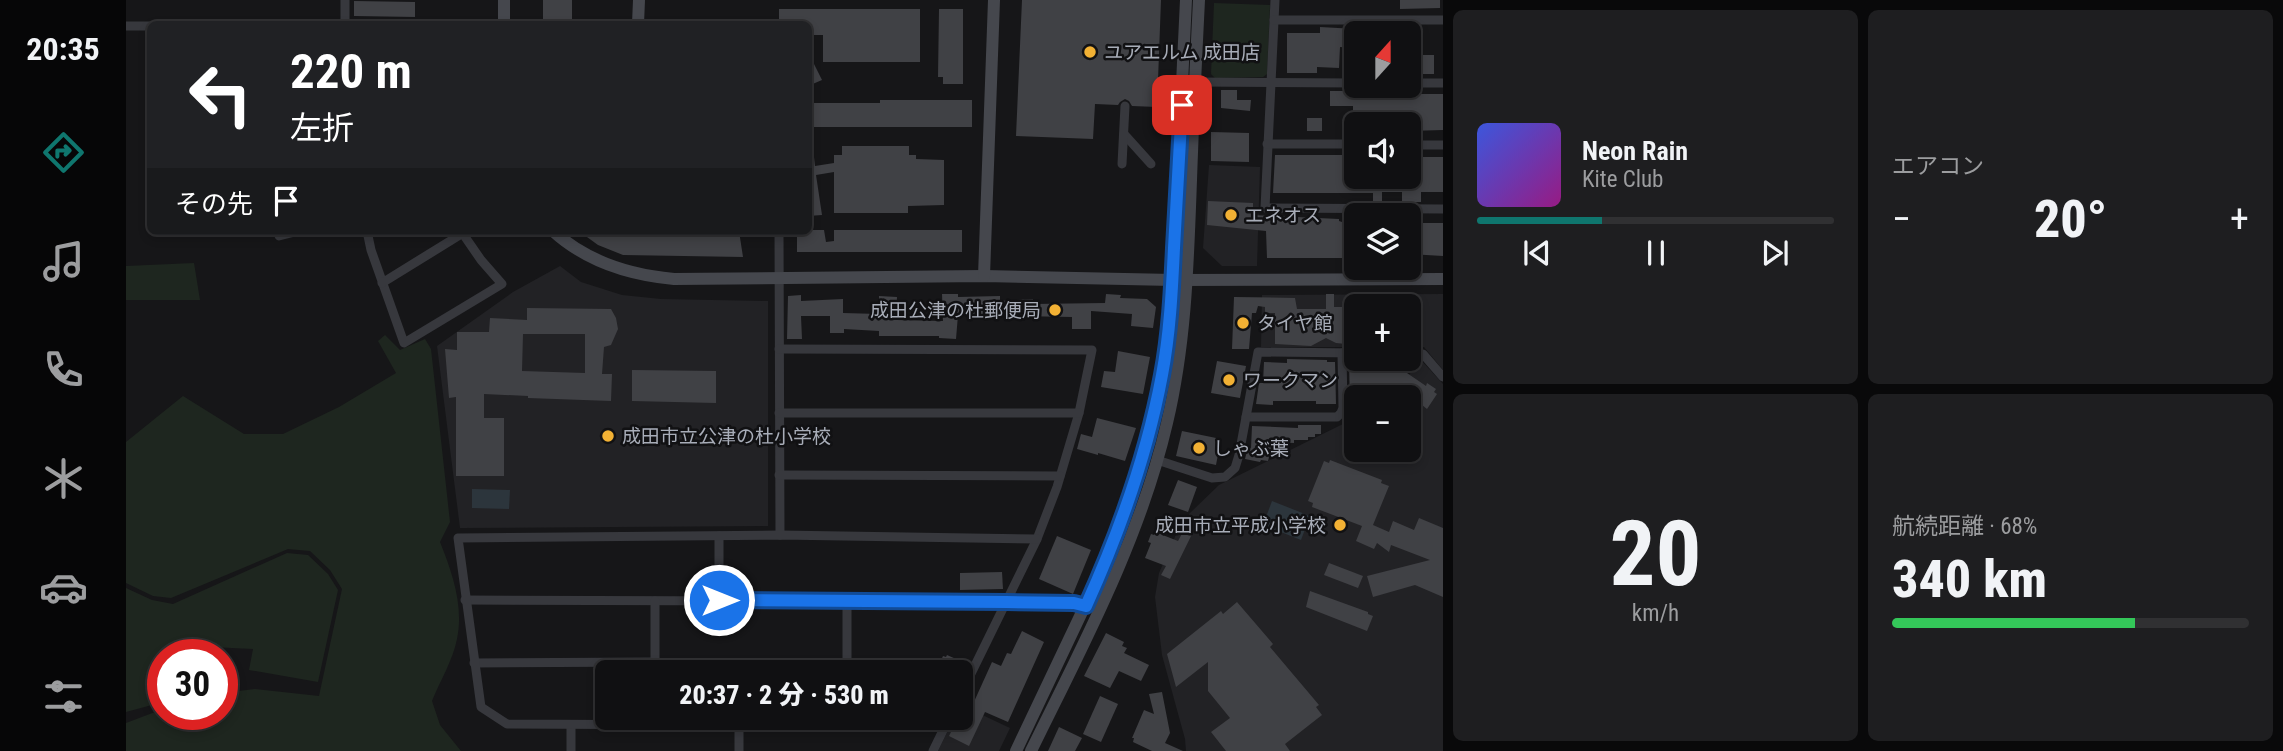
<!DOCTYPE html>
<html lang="ja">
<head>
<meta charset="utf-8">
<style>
	body { margin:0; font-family:"Roboto Condensed","Noto Sans JP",sans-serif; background:#1e1e20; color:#f1f3f6; height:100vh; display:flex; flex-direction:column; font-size:26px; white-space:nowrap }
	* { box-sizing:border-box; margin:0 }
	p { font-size:23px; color:#9c9d9f }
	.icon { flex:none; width:38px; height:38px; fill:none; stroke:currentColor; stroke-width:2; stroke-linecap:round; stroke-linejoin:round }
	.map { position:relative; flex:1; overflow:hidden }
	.drawer { display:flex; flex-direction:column; gap:10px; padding:10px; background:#09090a; width:840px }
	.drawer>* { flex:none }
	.banner { position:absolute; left:21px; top:21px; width:665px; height:214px; border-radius:10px; box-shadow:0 4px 10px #0003,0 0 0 2px #303032; background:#202124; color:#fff; overflow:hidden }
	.needle { width:46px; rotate:21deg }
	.controls { position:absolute; left:1218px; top:21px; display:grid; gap:14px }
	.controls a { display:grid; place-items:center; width:77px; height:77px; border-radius:10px; background:#101012; box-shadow:0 4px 10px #0003,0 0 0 2px #303032; font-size:35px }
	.speed { position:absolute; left:21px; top:639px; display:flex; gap:14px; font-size:35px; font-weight:700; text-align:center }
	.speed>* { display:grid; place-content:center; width:91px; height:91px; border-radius:50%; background:#101012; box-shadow:0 4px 10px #0003,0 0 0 2px #303032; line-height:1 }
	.speed .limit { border:10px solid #d22; background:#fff; color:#111 }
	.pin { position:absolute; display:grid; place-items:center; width:60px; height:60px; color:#fff; margin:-30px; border-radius:14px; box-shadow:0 4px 10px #0006 }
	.me { position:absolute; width:77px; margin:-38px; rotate:90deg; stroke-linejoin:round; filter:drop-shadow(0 0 5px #0008) }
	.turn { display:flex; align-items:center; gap:24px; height:147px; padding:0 28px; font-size:32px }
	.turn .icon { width:91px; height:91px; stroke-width:2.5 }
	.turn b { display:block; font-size:49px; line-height:60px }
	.then { display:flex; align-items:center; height:66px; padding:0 28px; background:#0003; gap:14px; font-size:26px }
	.big { font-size:52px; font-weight:800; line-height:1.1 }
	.drawer .tile { flex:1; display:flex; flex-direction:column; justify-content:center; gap:10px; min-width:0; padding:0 24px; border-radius:10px; background:#1e1e20 }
	.drawer .dial { align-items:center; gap:0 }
	.dial b { font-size:91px; line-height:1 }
	.song { display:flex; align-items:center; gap:21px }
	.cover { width:84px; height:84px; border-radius:10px; background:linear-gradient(135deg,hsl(230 70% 55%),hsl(310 70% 35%)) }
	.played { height:7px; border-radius:4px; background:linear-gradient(90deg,#0f766e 35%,#303032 35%) }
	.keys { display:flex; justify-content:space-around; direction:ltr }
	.heat { display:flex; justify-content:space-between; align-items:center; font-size:38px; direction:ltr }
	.charge { height:10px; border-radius:5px; background:linear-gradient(90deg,#34c759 68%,#303032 0) }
	.drawer .tiles { flex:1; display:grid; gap:10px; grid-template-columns:repeat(2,1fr) }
	.trip { position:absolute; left:469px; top:660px; width:378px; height:70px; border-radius:10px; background:#101012; box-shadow:0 4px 10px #0003,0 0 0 2px #303032; font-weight:800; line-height:70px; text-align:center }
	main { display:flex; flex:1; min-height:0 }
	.dock { display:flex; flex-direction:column; width:126px; justify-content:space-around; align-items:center; background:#060607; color:#9c9d9f }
	.dock .icon { width:49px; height:49px }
	.dock .active { color:#0f766e }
	.dock b { font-size:32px; color:#f1f3f6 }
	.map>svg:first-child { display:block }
	.built { fill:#222225 }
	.green { fill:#1e261f }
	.water { fill:#2c353c }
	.building { fill:#404145; fill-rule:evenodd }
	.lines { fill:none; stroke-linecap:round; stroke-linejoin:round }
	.street { stroke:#37383d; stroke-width:9 }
	.secondary { stroke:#45474d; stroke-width:12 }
	.route-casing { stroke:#114b97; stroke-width:18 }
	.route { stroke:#1a73e8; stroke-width:12 }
	.poi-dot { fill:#f2b134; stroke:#111113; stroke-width:2.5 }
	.labels { text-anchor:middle; stroke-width:5; stroke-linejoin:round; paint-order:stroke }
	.poi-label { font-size:19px; fill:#a8adb8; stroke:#111113; text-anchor:start }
</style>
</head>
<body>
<main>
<nav class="dock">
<b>20:35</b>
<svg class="icon active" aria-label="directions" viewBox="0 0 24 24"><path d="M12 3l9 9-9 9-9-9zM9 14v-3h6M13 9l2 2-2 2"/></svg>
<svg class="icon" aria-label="music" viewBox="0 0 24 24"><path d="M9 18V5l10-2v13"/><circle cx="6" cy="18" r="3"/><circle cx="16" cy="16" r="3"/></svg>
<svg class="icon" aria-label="phone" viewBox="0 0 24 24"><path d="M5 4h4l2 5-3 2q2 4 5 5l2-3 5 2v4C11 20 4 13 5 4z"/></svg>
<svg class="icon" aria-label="climate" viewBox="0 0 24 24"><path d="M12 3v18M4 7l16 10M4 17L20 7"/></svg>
<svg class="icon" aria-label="car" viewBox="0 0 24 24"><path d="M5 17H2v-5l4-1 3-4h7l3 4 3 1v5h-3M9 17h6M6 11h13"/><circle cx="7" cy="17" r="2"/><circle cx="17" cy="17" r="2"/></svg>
<svg class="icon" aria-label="filters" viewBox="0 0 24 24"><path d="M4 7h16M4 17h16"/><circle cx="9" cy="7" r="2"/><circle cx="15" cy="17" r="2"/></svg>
</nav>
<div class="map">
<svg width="1317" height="751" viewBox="0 0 1317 751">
	<rect width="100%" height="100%" fill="#161618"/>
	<g class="built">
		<polygon points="1083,165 1134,167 1131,266 1096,266 1077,248"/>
		<polygon points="434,266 455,282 496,295 535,299 642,301 642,526 334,528 311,346 387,292"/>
		<polygon points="1317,294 1317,370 1298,347 1283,347 1283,306 1230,306 1230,347 1135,347 1136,295"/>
		<polygon points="1294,359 1317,384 1317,751 1060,751 1059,739 1036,655 1029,597 1033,573 1052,530 1064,513 1093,485 1221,422 1221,416 1230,416 1230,450 1283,450 1283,397 1268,397"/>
		<polygon points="835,705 884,728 873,751 812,751 828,718 835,718"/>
	</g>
	<g class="green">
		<polygon points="1088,3 1144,5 1141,74 1137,77 1089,78 1085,74"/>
		<polygon points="68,263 74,300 0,300 0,266"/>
		<path d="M259,335L274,350L299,339L305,349L324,522L314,542C326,572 338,606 331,639C327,660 314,681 306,701L314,725L335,751H0V723L37,709V714H96V693L129,689L193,696L216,589L204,570L184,551L162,549L45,598L27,596L0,583V442L57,396L118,434H157L213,407L270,373L252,341Z"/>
		<polygon points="161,553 182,555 202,574 212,590 192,682 123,670 127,649 85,647 83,654 37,654 37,702 0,712 0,588 26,600 47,604"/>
	</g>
	<g class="water">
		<polygon points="346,489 384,490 383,509 346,508"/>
		<polygon points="1146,501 1184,516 1175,540 1137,525"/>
	</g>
	<g class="building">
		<rect x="417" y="0" width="29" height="24"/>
		<polygon points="896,0 1035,0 1031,107 1006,106 1003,101 999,99 994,102 992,105 969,104 967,139 890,136"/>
		<polygon points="1274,0 1314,0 1314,8 1274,9"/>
		<polygon points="228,1 289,2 289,17 228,16"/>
		<polygon points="653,9 794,9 794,62 697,62 697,35 682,35 682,24 653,24"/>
		<polygon points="813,9 837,9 837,84 817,84 817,77 812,77"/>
		<polygon points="1194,27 1230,29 1230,48 1214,47 1213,68 1191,67 1191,73 1161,73 1161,33 1194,33"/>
		<rect x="1283" y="33" width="10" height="13"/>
		<polygon points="682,52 696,80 682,86"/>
		<rect x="1295" y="55" width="13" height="19"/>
		<polygon points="1235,88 1248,89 1248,93 1275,93 1275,90 1288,90 1288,94 1317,94 1317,130 1283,131 1283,124 1227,124 1227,106 1204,106 1204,91 1235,91"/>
		<polygon points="1095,90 1111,90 1111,100 1125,100 1124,111 1095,108"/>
		<polygon points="754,100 846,100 846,127 682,127 682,103 754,103"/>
		<rect x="1181" y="118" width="15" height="13"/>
		<polygon points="1085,132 1123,133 1123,162 1085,161"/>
		<polygon points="716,146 783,146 783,155 790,155 790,159 818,160 818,205 782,206 782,213 708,213 708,172 690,175 696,215 682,216 682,157 688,157 689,166 708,163 708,155 716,155"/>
		<polygon points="1149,155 1230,155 1230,179 1283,179 1283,157 1317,157 1317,192 1295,192 1295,202 1276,202 1276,192 1256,192 1256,202 1247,202 1247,193 1147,193"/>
		<polygon points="1082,201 1127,203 1127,215 1213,219 1213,221 1216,222 1216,235 1230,235 1230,266 1220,266 1220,258 1141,258 1140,231 1081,225"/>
		<polygon points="1283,223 1317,223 1317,256 1283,254"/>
		<polygon points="682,230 698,230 700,242 708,241 708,230 836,230 836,252 671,252 671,231"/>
		<polygon points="464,231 613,231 617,257 497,255 472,245 461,237"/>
		<polygon points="816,294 832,294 832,297 874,296 874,301 907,299 907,304 979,303 980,294 995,295 994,298 1021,299 1030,307 1027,328 1005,326 1006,314 965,311 965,329 946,329 946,317 832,315 830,339 813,338 813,336 753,336 753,331 718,329 718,333 704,333 704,316 675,316 676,339 661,339 662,296 675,295 675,301 717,299 717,313 753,314 753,296 771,297 770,320 817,321"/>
		<polygon points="1200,294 1208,294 1208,307 1224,307 1224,341 1220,344 1210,343 1200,338 1185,346 1149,344 1149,313 1139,313 1139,307 1132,306 1130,313 1126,313 1123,349 1106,349 1108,297 1169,298 1171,309 1200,309"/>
		<path d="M401,308L485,309L490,318L492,329L485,345L478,347L476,374H486L485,401L402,398V396L358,394V418H378V476H330V397L323,398L319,349L331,350V332H363L364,318L401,320ZM397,334H459V373L396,371Z"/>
		<polygon points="992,351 1024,357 1017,394 975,387 978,371 989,372"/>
		<polygon points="1161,359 1201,360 1201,362 1209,362 1210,404 1190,404 1190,401 1147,401 1147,405 1130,404 1133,383 1137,383 1138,362 1161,363"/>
		<polygon points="1281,360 1281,373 1300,386 1301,383 1310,389 1308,392 1311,394 1301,409 1296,405 1283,425 1283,394 1263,394 1263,397 1230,397 1230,404 1224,404 1223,361"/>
		<polygon points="1091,361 1120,366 1114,398 1085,393"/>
		<polygon points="506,370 590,371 590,403 506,401"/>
		<polygon points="971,418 1010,428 999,461 972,453 972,455 951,449 955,434 966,437"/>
		<polygon points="1172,425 1195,425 1195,434 1189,434 1189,437 1182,437 1182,440 1168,440 1168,443 1147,442 1142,461 1135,460 1134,462 1119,459 1122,447 1125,448 1126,426 1172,428"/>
		<polygon points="1056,431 1095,439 1090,465 1050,456"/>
		<polygon points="1204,460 1256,480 1255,483 1263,486 1247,525 1263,532 1267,521 1288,530 1293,518 1317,528 1317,597 1289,585 1247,597 1241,576 1304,560 1265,545 1263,552 1251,543 1248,549 1230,541 1236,526 1186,507 1187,503 1182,501 1198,461 1203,463"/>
		<polygon points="1052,480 1071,487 1062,512 1042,505"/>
		<polygon points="1059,528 1067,532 1044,579 1035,575 1040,566 1019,558 1025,543 1022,542 1025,534 1028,535 1029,532 1052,541"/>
		<polygon points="931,536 965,550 947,594 913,579"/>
		<polygon points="1203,563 1237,576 1232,588 1198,575"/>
		<polygon points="876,572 877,589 834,590 834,573"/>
		<polygon points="1184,591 1242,612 1242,614 1247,616 1241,631 1180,607"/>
		<polygon points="1111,602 1147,644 1144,647 1193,705 1190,707 1196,715 1159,744 1164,751 1100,751 1085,732 1104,718 1082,691 1082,662 1050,687 1041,654 1095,611 1097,614"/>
		<polygon points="896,631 918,642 882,722 859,712 843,746 823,736 832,718 835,718 835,711 842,715 866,662 875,666 881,653 885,654"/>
		<polygon points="980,633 998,642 996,646 1001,648 998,653 1023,665 1015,681 993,671 984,688 958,676"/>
		<polygon points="821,655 839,663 834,672 810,672 817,656 820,657"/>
		<polygon points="728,661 749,662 749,672 728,672"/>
		<polygon points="1036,692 1044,733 1039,743 1057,751 1026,751 1007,742 1008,738 1006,738 1018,710 1028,714 1023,694"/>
		<polygon points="974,696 992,704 975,742 957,734"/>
		<polygon points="933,727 956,738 949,751 922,751"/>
	</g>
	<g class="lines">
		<g class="street">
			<polyline points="1149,0 1139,208 1317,209"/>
			<polyline points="1148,20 1317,20"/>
			<polyline points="219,24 219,0"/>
			<polyline points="0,26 24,26"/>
			<polyline points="1069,82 1230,83"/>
			<polyline points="1283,83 1317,83"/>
			<polyline points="998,134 1025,164"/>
			<polyline points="1141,144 1230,144"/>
			<polyline points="1283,145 1317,145"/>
			<polyline points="996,164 999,106"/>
			<polyline points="241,231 245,250 278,343 376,284 355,260 335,231"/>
			<polyline points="653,231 654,535"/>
			<polyline points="153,236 173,231"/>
			<polyline points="256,283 337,233"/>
			<polyline points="653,349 966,350 953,413 931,487 911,539 835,694"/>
			<polyline points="1283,353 1297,354 1317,377"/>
			<polyline points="653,413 953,413"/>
			<polyline points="1120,417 1211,417 1215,413 1217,408 1216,353"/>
			<polyline points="1031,460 1086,478 1099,477 1109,468 1113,455 1132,352 1230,353"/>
			<polyline points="653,475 934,476"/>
			<polyline points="339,600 880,602 948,603 960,606"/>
			<polyline points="593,600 593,536"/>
			<polyline points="529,601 529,672"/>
			<polyline points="721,601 721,672"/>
			<polyline points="348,663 529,662"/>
			<polyline points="682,664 721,663"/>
			<polyline points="445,725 445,751"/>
			<polyline points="819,726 381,724 355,707 332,538 654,535 911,539"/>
			<polyline points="613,751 613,726"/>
			<polyline points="807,751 823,718"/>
		</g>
		<g class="secondary">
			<polyline points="378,24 378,0"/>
			<polyline points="512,24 513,0"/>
			<path d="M427,231C461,262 504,275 548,279L858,276L1047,280L1317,279"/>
			<polyline points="858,276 868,0"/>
			<polyline points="890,751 984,553 1018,457 1029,408 1045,314 1060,0"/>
			<path d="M905,751C957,645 1014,539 1041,423C1060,343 1062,262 1065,180C1067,120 1070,60 1073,0"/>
		</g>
	</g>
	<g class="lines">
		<defs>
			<path id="route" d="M593,600L880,602L948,603L960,606C994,531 1021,456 1036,375C1044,333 1046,290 1048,248C1051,200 1053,152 1056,105"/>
		</defs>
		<use href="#route" class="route-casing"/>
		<use href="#route" class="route"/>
	</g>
	<g class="poi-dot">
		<circle cx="964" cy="52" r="7"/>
		<circle cx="1105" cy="215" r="7"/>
		<circle cx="929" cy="310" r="7"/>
		<circle cx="1117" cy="323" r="7"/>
		<circle cx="1103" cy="380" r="7"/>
		<circle cx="482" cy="436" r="7"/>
		<circle cx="1073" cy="448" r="7"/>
		<circle cx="1214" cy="525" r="7"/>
	</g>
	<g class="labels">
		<g class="poi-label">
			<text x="978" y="59">ユアエルム 成田店</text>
			<text x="1119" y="222">エネオス</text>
			<text x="915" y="317" text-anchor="end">成田公津の杜郵便局</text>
			<text x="1131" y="330">タイヤ館</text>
			<text x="1117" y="387">ワークマン</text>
			<text x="496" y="443">成田市立公津の杜小学校</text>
			<text x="1087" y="455">しゃぶ葉</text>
			<text x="1200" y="532" text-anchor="end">成田市立平成小学校</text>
		</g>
	</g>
</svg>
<div class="controls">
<a><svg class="needle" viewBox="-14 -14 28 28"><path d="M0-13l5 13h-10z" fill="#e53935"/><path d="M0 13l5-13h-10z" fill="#9c9d9f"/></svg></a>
<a><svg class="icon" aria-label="sound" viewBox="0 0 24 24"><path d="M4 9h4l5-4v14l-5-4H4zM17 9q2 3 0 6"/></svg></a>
<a><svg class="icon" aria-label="layers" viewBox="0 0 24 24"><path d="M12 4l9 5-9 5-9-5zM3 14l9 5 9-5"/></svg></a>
<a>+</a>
<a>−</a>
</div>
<div class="speed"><div class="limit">30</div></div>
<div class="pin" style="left:1056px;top:105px;background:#d93025"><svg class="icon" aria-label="arrive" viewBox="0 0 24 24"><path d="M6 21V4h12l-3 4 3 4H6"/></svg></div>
<svg class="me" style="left:593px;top:600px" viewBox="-20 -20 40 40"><circle r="17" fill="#1a73e8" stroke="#fff" stroke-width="3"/><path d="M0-11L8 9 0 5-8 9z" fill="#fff"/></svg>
<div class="trip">20:37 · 2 分 · 530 m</div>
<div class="banner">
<div class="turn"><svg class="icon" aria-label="left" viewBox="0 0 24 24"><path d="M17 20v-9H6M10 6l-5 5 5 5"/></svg><div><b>220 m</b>左折</div></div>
<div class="then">その先<svg class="icon" aria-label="arrive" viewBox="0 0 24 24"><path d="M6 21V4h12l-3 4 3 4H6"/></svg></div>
</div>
</div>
<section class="drawer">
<div class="tiles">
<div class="tile">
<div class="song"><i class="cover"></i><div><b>Neon Rain</b><p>Kite Club</p></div></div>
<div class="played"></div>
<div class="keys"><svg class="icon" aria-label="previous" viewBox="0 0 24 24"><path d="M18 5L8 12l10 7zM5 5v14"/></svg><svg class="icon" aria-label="pause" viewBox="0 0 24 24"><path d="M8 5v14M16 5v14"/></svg><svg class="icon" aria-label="next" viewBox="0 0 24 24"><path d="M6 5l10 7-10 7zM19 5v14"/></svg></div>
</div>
<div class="tile"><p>エアコン</p>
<div class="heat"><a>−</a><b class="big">20°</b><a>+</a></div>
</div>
<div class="tile dial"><b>20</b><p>km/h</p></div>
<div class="tile"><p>航続距離 · 68%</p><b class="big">340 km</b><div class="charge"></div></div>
</div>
</section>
</main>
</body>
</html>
